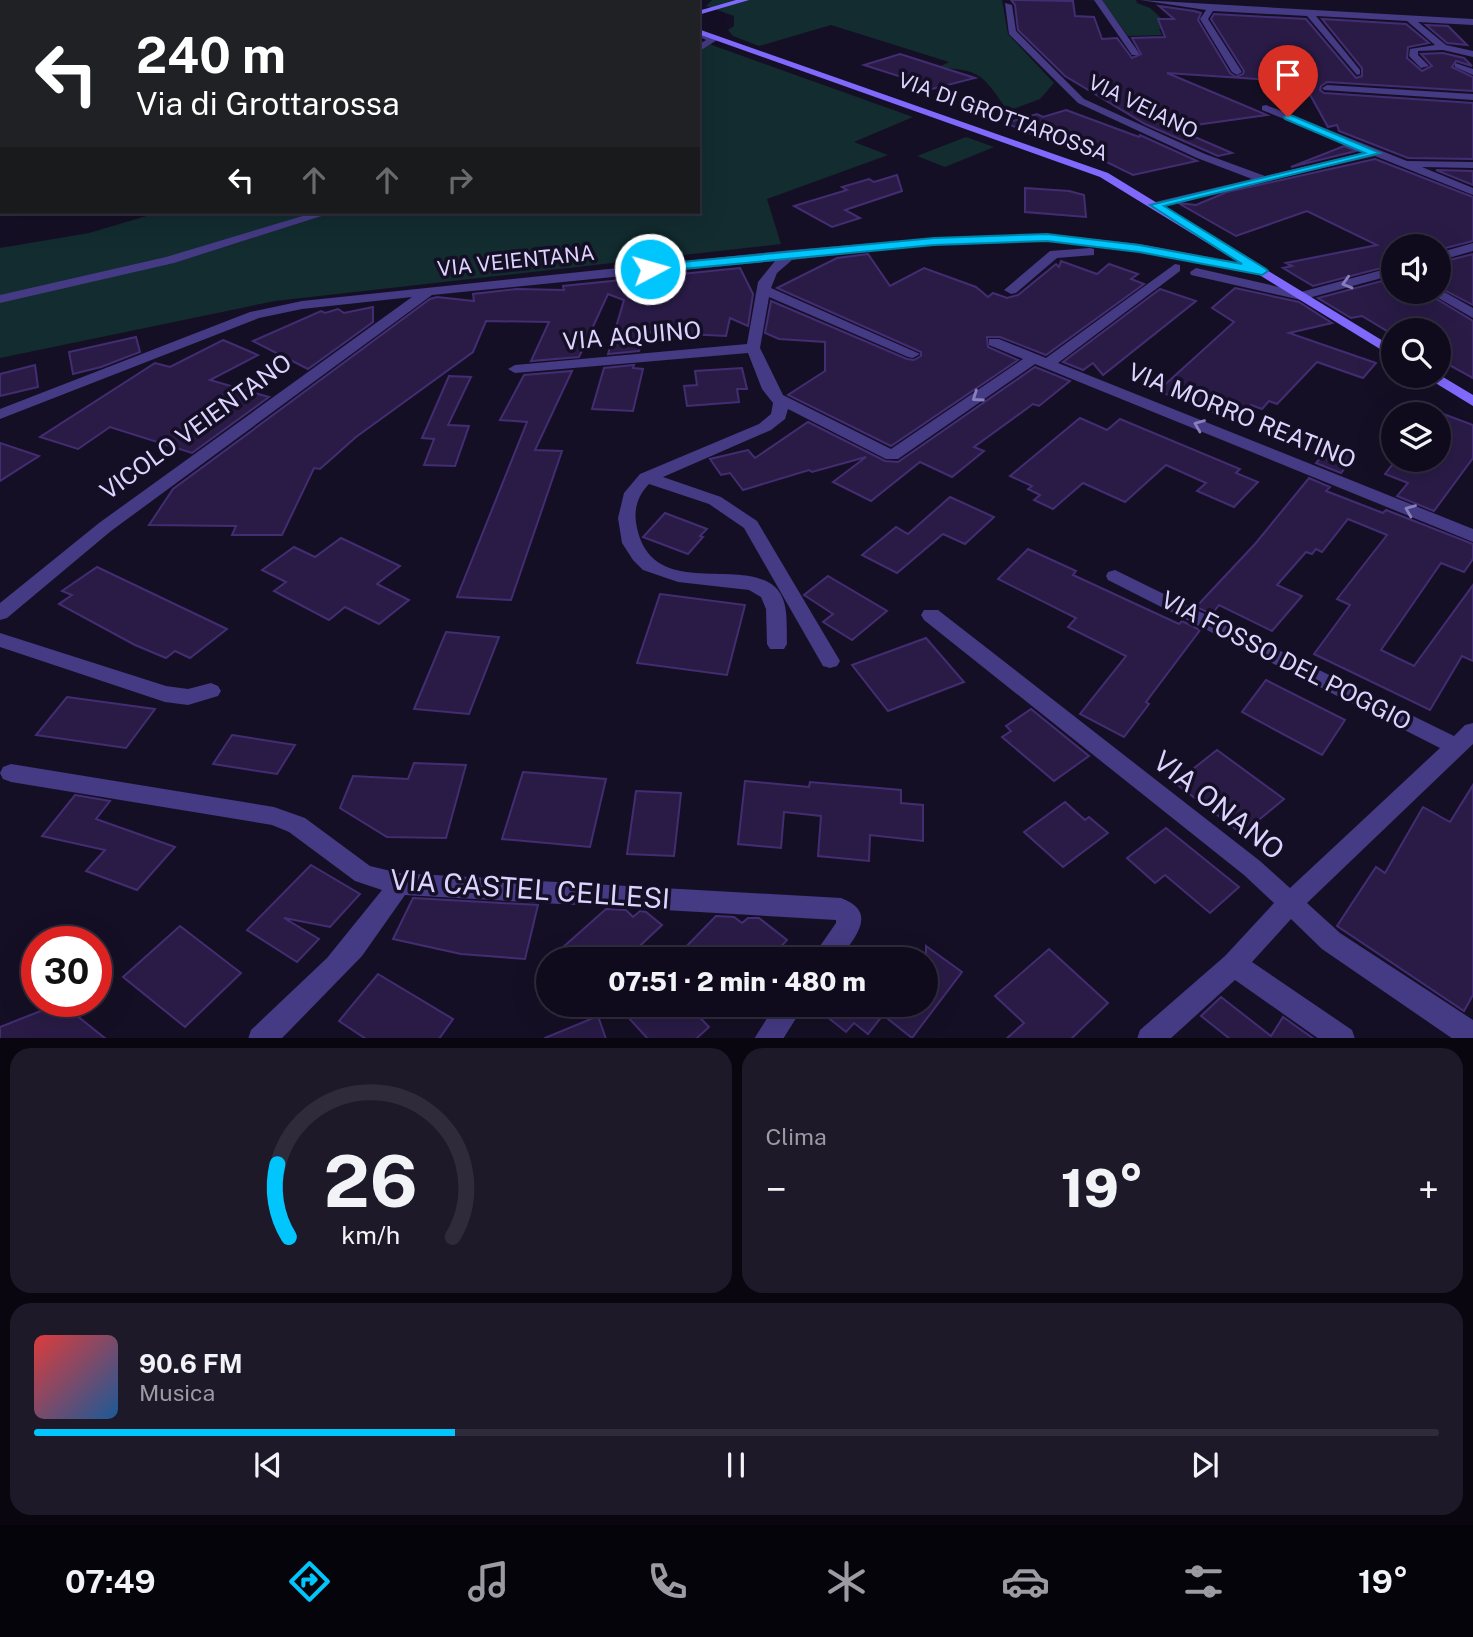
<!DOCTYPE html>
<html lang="it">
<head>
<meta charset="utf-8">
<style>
	body { margin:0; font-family:"Public Sans",sans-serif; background:#1e1929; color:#f1f3f6; height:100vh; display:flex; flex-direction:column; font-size:26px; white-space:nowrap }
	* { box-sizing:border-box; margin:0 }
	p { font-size:23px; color:#9c9ba3 }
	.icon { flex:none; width:38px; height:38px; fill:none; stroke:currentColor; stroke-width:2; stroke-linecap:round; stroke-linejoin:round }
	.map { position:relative; height:1038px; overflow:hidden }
	.side { display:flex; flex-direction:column; gap:10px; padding:10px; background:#09060f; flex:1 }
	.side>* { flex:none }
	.banner { position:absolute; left:0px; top:0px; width:700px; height:214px; box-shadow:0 7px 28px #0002,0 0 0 2px #302b3b; background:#202124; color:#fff; overflow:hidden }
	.buttons { position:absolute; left:1381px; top:234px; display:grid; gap:14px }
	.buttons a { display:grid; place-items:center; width:70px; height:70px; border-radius:50%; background:#100b1c; box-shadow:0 7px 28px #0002,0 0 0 2px #302b3b; font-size:35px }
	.speed { position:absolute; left:21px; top:926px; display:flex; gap:14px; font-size:35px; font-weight:700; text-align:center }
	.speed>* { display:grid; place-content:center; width:91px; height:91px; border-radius:50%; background:#100b1c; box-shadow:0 7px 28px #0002,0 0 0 2px #302b3b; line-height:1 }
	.speed .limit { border:10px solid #d22; background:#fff; color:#111 }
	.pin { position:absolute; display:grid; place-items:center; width:60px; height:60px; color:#fff; margin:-72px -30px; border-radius:50% 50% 50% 0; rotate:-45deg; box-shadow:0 0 7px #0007 }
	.pin .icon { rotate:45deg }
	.me { position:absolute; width:77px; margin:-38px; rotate:84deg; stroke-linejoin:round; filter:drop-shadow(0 0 5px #0008) }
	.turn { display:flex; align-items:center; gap:24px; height:147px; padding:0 21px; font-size:32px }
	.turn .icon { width:91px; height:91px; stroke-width:2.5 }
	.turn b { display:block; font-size:49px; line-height:60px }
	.lanes { display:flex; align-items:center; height:66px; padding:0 21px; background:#0003; justify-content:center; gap:35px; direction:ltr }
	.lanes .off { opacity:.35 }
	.big { font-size:52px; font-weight:800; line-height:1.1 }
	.side .tile { flex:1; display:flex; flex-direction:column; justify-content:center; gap:10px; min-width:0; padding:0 24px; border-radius:21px; background:#1e1929 }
	.side .dial { align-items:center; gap:0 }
	.dial svg { height:182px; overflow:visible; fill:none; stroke:#302b3b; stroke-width:7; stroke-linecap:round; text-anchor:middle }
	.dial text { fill:#f1f3f6; stroke:none }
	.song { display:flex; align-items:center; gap:21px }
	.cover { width:84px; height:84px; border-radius:10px; background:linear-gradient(135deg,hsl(0 70% 55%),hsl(210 70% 35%)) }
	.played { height:7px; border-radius:4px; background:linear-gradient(90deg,#01c6fd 30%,#302b3b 30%) }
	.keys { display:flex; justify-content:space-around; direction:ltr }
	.heat { display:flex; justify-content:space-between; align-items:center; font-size:38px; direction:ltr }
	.side .tiles { flex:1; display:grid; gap:10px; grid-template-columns:1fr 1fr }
	.tile:last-child { grid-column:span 2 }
	.trip { position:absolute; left:536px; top:947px; width:402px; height:70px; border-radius:35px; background:#100b1c; box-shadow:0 7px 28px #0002,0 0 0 2px #302b3b; font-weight:800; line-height:70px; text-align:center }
	.tabs { display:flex; height:112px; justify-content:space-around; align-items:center; background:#06040b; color:#9c9ba3 }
	.tabs .icon { width:49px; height:49px }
	.tabs .current { color:#01c6fd }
	.tabs b { font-size:32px; color:#f1f3f6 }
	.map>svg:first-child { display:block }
	.green { fill:#122c2f }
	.building { fill:#291b46; stroke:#432d72; stroke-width:2 }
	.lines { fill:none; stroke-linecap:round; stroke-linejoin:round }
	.street { fill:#453a84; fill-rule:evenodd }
	.secondary { fill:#806afe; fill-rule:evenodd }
	.oneway { stroke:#897fbb }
	.route { fill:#01c6fd; stroke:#0181a4; stroke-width:2 }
	.labels { text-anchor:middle; stroke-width:7; stroke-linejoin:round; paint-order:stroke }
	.far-street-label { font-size:21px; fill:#ddd3ff; stroke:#150f25 }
	.street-label { font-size:24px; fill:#ddd3ff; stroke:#150f25 }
	.near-street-label { font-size:28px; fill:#ddd3ff; stroke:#150f25 }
</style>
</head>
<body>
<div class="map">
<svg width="1473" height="1039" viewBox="0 0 1473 1039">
	<rect width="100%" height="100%" fill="#150f25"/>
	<g class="green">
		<path d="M712,0H1002L1008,34L1054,83L1040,99L1008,111C983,76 982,69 937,68L949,62L831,25L759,46L733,36L728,30L734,26V16L706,6Z"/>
		<polygon points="1086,0 1136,0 1137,3 1150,8 1162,19 1182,29 1159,29 1162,35 1128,36 1102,1"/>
		<polygon points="698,40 913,117 854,142 888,155 767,199 781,244 275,301 0,358 0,248 89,233 160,212 698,212"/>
		<polygon points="966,137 994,147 945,167 917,156"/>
	</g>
	<g class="building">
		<polygon points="1011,0 1073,1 1075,16 1094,17 1102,39 1117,38 1132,58 1141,54 1132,38 1165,37 1158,19 1174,19 1159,6 1194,11 1201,13 1198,20 1230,73 1236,77 1243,74 1244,71 1211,19 1214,14 1306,19 1356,78 1362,76 1362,68 1322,19 1406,24 1429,43 1408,47 1407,58 1422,71 1432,66 1421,54 1443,53 1464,58 1472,66 1456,61 1452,67 1473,77 1473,91 1327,82 1321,86 1320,90 1324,93 1473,103 1473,159 1408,158 1339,131 1337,125 1328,127 1303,82 1167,73 1267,115 1174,128 1232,153 1218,156 1145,124 1065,76 1018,30 1015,5"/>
		<polygon points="1426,25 1448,26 1467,45 1447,43"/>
		<polygon points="900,54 975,78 916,93 908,79 864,65"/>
		<polygon points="1066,110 1139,137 1140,135 1197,161 1133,175 1070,144 1061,147 1006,123 1037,114 1043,117"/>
		<polygon points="1344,146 1356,151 1291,167"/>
		<polygon points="1375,159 1473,197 1473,241 1438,250 1438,247 1393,247 1393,265 1313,286 1283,268 1292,266 1286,263 1377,245 1307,211 1236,236 1178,203 1196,205 1227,192"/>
		<polygon points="1436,170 1473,171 1473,185"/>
		<polygon points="897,175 902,191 845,210 860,218 832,227 794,206 847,190 842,187 869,179 874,182"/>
		<polygon points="1025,188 1069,191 1084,195 1086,217 1025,212"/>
		<polygon points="868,254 890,286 924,268 976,287 988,297 993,293 1007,298 1018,295 1056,264 1059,267 1061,261 1097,274 1109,264 1138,274 1131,279 1144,284 1046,355 1000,337 987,337 988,347 1018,360 891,446 788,395 825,371 825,342 779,339 765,333 771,301 907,359 914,360 921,356 921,352 777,288 837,258"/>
		<polygon points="1473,254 1473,305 1438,287 1438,263"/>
		<polygon points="740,268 753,294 748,326 730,318 726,336 645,332 639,351 608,354 624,300 608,294 579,357 531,361 549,322 486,321 473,352 356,437 320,469 314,468 282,535 232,535 236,526 149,525 173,489 430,299 437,297 474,301 473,294 517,289 564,290 563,286"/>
		<polygon points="1393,278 1393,292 1425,292 1473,321 1473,378 1438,359 1438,331 1387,331 1362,316 1351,318 1318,298"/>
		<polygon points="1235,288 1299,302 1332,323 1289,333 1376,363 1363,378 1317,362 1277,404 1269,401 1262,409 1251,405 1235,421 1158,391 1234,322 1212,308"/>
		<polygon points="1160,289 1196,301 1103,375 1093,363 1083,370 1063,362"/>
		<polygon points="373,307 373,322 308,369 253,341 321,311 325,313 338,309 344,313"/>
		<polygon points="136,337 140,352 101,367 73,374 69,352"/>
		<polygon points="223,340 258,355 210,380 269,397 192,453 110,427 78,449 40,437 155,363 170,367"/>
		<polygon points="35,365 38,387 0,396 0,374"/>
		<polygon points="634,365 633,368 643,369 633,411 592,409 604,368"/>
		<polygon points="1035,367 1070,381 1039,406 1033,404 974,447 984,451 952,477 920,462 871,501 833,482 866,457 812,472 809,470 743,490 730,473 721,475 710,459 748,450 755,458 808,422 885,461 898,462"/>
		<polygon points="742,368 747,389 737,389 739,402 687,406 684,386 697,385 695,371"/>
		<polygon points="572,371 535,450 562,451 511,600 457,597 527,422 500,420 524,375"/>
		<polygon points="449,376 471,377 448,425 469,426 455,466 424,465 434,439 422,438"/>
		<polygon points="1438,412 1473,425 1473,458 1434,511 1397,496 1408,483 1385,474 1396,460 1438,460"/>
		<polygon points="1080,418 1107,430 1120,419 1240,469 1236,473 1258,482 1234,507 1197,491 1206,483 1166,465 1125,502 1083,483 1053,509 1034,500 1040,495 1028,489 1032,486 1010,476"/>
		<polygon points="0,443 39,456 0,481"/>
		<polygon points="1331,445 1356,455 1341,473 1316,463"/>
		<polygon points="1309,478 1330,487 1326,491 1383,513 1386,510 1473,544 1473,559 1464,572 1441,563 1381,650 1414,666 1473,585 1473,661 1462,656 1430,710 1314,654 1350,605 1337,599 1387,535 1348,519 1322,552 1316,549 1312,554 1306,552 1277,585 1302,596 1272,631 1219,605 1212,614 1196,607 1255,544"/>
		<polygon points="950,497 994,517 965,544 943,534 897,573 862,555 896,527 908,534"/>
		<polygon points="665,513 707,529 700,536 703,537 688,554 643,537"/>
		<polygon points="341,538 400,566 377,584 409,600 379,624 345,607 329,620 274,591 286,582 262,570 294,547 315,557"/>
		<polygon points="1028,549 1076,571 1073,575 1179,624 1182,621 1200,630 1146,702 1149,704 1124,737 1080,714 1126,656 1068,627 1076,618 998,579"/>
		<polygon points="97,567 227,629 190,658 175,651 166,658 135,645 59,604 72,595 62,591"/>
		<polygon points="828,576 887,611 852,640 823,622 833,614 804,595"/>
		<polygon points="660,594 745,605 727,675 637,663"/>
		<polygon points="446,632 499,637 469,714 414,709"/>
		<polygon points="926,638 964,682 888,711 852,665"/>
		<polygon points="1266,680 1345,720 1322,755 1242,712"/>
		<polygon points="67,697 155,709 126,748 36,735"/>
		<polygon points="1031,709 1089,756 1054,781 1002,737 1011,731 1006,726"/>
		<polygon points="232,735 295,745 277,774 213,764"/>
		<polygon points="1217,750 1284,799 1242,834 1175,783"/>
		<polygon points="414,763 466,765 446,838 387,837 340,808 353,776 408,779"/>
		<polygon points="523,772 606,779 590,847 502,839"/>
		<polygon points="745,781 809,787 810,782 901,790 901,803 923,805 923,841 870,835 869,861 818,856 821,816 784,812 781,848 738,844"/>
		<polygon points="1473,785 1473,995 1464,1011 1337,926 1376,867 1385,873 1423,807 1450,822"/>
		<polygon points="636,791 681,793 674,856 627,854"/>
		<polygon points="75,795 110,801 96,819 175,847 137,890 86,871 105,850 42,836"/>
		<polygon points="1065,802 1085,820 1089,817 1108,833 1063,867 1024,832"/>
		<polygon points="1166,828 1239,887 1210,913 1165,875 1155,883 1127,858"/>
		<polygon points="311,865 360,894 330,927 284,918 319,939 297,962 247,930"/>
		<polygon points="413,898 538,905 525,959 461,954 393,939"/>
		<polygon points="606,909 626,910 633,917 640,911 646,912 662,925 626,959 572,959 562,948"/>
		<polygon points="716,916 734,917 742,923 748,918 759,918 787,940 770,959 674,959"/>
		<polygon points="180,926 241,973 185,1027 123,977"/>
		<polygon points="926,946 962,972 912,1038 883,1015 868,1034 854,1023 846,1032 811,1004 926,1004"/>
		<polygon points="1049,949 1108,1003 1071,1039 1006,1039 1024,1023 995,996"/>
		<polygon points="378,974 453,1019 439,1039 366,1039 339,1021"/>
		<polygon points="1221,997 1271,1036 1283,1017 1314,1039 1230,1039 1201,1016"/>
		<polygon points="61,1003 106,1039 0,1039 0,1027"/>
		<polygon points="616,1004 687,1004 709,1027 696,1039 648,1039"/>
		<polygon points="598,1016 606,1039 545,1039 545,1038"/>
	</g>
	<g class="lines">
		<g class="street">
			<polygon points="1094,0 1102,0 1139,53 1138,55 1132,55"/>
			<polygon points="1140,0 1473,19 1473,25 1418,22 1446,45 1473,51 1473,57 1443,50 1418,51 1418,55 1429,66 1421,68 1409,56 1410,49 1435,45 1407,21 1316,16 1360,70 1360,74 1357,75 1307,16 1213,11 1208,19 1242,72 1237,75 1232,72 1200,19 1206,10"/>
			<polygon points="1005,3 1012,5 1016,31 1084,99 1205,154 1265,176 1365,152 1262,110 1262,106 1266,105 1407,161 1473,162 1473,168 1422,167 1473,188 1473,195 1375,156 1151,207 1151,203 1252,179 1197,158 1078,103 1009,34"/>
			<polygon points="698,30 716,38 717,40 698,52 698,45 706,40 698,36"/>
			<polygon points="1455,63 1473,69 1473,75 1455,67"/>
			<polygon points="1327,85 1473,94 1473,100 1324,90 1322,88"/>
			<polygon points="316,212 334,212 174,263 0,303 0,295 166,257"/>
			<path d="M1047,234L1140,244L1262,267L1268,271L1262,275C1191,261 1119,244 1047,242C962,239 876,251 792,260L777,273L771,288L920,354L913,358L908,357L769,297L760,348L783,395L891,449L1023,359L989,345V339H999L1046,358L1175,264L1180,265V271L1058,363L1473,529V542L1035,364L898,459H886L788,409L785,419L771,430L663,477L721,497L757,521L840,661L837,666L830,668L823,666L744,528L709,504L649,484C637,496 633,511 637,528C653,601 740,556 775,587C790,601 786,626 787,644L784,649H770L767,644L766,609L761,597L749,590L678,582L643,570L633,560L622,543L618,518L624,493L640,474L759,424L771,414L773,403L762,389L748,353L515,373L508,369L515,365L747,344L758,282L775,261L432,295L111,531L7,618L0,620V603L99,523L412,297L302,309L259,318L0,419V409L250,312L302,301L791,250L934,238Z"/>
			<polygon points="1473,243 1473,251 1438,261 1438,253"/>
			<polygon points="1090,248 1094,249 1094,255 1057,258 1016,293 1011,294 1004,290 1050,251"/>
			<polygon points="1393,267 1393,275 1301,300 1191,275 1190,272 1196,268 1301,292"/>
			<polygon points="1439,289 1473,308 1473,318 1428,292 1438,292"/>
			<polygon points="1115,570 1454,736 1465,725 1473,723 1473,744 1307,903 1340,933 1473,1020 1473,1039 1453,1039 1322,949 1291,919 1252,962 1352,1030 1355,1039 1319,1039 1235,980 1170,1039 1137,1039 1140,1030 1225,956 1274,903 1244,875 924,620 921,615 924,610 938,610 1260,861 1290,888 1440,748 1108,580 1106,576 1108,572"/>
			<polygon points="0,633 166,686 188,689 211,683 218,686 221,691 218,696 188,705 165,702 0,647"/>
			<path d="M11,764L274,807L305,818L370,866L399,873L841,898C879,912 855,938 839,959H811L836,923V920L405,895L362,956L290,1030L281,1039H248L251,1030L327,958L382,890L355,881L289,832L272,825L11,782L3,779L0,773L3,767Z"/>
			<polygon points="776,1004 805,1004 783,1039 754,1039"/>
		</g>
		<g class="secondary">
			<polygon points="636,0 645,0 646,2 637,2"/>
			<polygon points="736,0 749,0 698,15 698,11"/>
			<polygon points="698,29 1108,173 1393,347 1393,357 1100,177 698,34"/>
			<polygon points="1438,374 1473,395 1473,406 1424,376"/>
		</g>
	</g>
	<defs><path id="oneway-chevron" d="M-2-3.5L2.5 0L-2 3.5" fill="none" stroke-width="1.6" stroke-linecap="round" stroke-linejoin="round" transform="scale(1.75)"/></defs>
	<g class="oneway">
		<use href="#oneway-chevron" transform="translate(1347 283) rotate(164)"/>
		<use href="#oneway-chevron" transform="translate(977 397) rotate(145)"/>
		<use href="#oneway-chevron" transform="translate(1199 425) rotate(-158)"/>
		<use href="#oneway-chevron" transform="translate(1410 510) rotate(-158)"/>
	</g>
	<polygon class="route" points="1288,114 1380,153 1164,206 1266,269 1268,271 1262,275 1139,252 1047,241 934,245 650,272 644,269 650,265 934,238 1047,234 1139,245 1242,264 1150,205 1365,153 1285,119 1284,117"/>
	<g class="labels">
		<g class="far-street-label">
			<text transform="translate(1143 107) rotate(26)" y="7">VIA VEIANO</text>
			<text transform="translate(1003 117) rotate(20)" y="7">VIA DI GROTTAROSSA</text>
			<text transform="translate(516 261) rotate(-6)" y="7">VIA VEIENTANA</text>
		</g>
		<g class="street-label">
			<text transform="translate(632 336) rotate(-5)" y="8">VIA AQUINO</text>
			<text transform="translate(1242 416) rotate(22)" y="8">VIA MORRO REATINO</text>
			<text transform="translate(196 427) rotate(-36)" y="8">VICOLO VEIENTANO</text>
			<text transform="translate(1286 661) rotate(27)" y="8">VIA FOSSO DEL POGGIO</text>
		</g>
		<g class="near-street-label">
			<text transform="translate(1219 805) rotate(38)" y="10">VIA ONANO</text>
			<text transform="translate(530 889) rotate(4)" y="10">VIA CASTEL CELLESI</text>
		</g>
	</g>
</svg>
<div class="buttons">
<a><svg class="icon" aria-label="sound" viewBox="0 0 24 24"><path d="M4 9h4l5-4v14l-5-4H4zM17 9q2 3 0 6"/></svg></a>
<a><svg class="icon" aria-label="search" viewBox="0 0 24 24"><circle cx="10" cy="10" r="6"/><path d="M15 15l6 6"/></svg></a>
<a><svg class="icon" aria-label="layers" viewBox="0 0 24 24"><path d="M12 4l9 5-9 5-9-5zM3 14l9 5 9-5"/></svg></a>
</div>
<div class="speed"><div class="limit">30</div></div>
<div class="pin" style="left:1288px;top:117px;background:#d93025"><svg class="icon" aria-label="arrive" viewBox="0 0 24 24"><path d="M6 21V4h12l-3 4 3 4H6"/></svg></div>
<svg class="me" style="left:650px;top:269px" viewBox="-20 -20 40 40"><circle r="17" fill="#01c6fd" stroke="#fff" stroke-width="3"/><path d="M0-11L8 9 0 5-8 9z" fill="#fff"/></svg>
<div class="trip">07:51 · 2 min · 480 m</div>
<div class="banner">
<div class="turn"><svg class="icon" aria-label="left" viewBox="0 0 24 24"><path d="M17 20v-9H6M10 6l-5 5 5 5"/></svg><div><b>240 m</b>Via di Grottarossa</div></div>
<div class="lanes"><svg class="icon" aria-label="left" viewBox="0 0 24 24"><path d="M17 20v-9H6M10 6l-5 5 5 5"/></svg><svg class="icon off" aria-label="ahead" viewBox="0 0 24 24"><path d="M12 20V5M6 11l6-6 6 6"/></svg><svg class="icon off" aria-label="ahead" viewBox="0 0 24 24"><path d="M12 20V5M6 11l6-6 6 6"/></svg><svg class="icon off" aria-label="right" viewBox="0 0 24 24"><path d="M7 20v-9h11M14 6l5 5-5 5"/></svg></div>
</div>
</div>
<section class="side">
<div class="tiles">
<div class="tile dial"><svg viewBox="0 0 100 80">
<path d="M14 69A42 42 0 1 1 86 69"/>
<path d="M14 69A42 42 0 0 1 9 37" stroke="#01c6fd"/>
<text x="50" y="56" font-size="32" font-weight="700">26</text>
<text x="50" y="72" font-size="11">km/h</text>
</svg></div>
<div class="tile"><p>Clima</p>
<div class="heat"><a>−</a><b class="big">19°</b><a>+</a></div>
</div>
<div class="tile">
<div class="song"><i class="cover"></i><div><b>90.6 FM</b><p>Musica</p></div></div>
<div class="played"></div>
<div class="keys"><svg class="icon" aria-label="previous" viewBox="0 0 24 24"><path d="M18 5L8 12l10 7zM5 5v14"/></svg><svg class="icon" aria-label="pause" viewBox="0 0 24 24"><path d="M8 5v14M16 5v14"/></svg><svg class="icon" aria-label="next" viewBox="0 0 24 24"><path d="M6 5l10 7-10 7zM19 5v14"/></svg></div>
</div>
</div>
</section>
<nav class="tabs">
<b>07:49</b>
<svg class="icon current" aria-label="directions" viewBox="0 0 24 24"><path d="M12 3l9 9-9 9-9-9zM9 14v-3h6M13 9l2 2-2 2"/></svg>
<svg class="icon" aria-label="music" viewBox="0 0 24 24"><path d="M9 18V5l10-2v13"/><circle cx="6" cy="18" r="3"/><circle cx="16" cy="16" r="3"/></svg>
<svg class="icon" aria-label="phone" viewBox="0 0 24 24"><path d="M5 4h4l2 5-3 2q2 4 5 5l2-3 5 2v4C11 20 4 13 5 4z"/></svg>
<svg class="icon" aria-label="climate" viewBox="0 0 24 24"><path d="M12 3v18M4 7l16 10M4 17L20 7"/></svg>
<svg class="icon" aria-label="car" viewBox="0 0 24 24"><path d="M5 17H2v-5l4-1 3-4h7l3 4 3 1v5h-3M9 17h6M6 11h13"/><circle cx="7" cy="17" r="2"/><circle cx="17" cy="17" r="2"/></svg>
<svg class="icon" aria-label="filters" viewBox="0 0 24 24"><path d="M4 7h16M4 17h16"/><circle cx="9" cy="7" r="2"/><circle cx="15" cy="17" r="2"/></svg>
<b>19°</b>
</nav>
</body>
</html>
